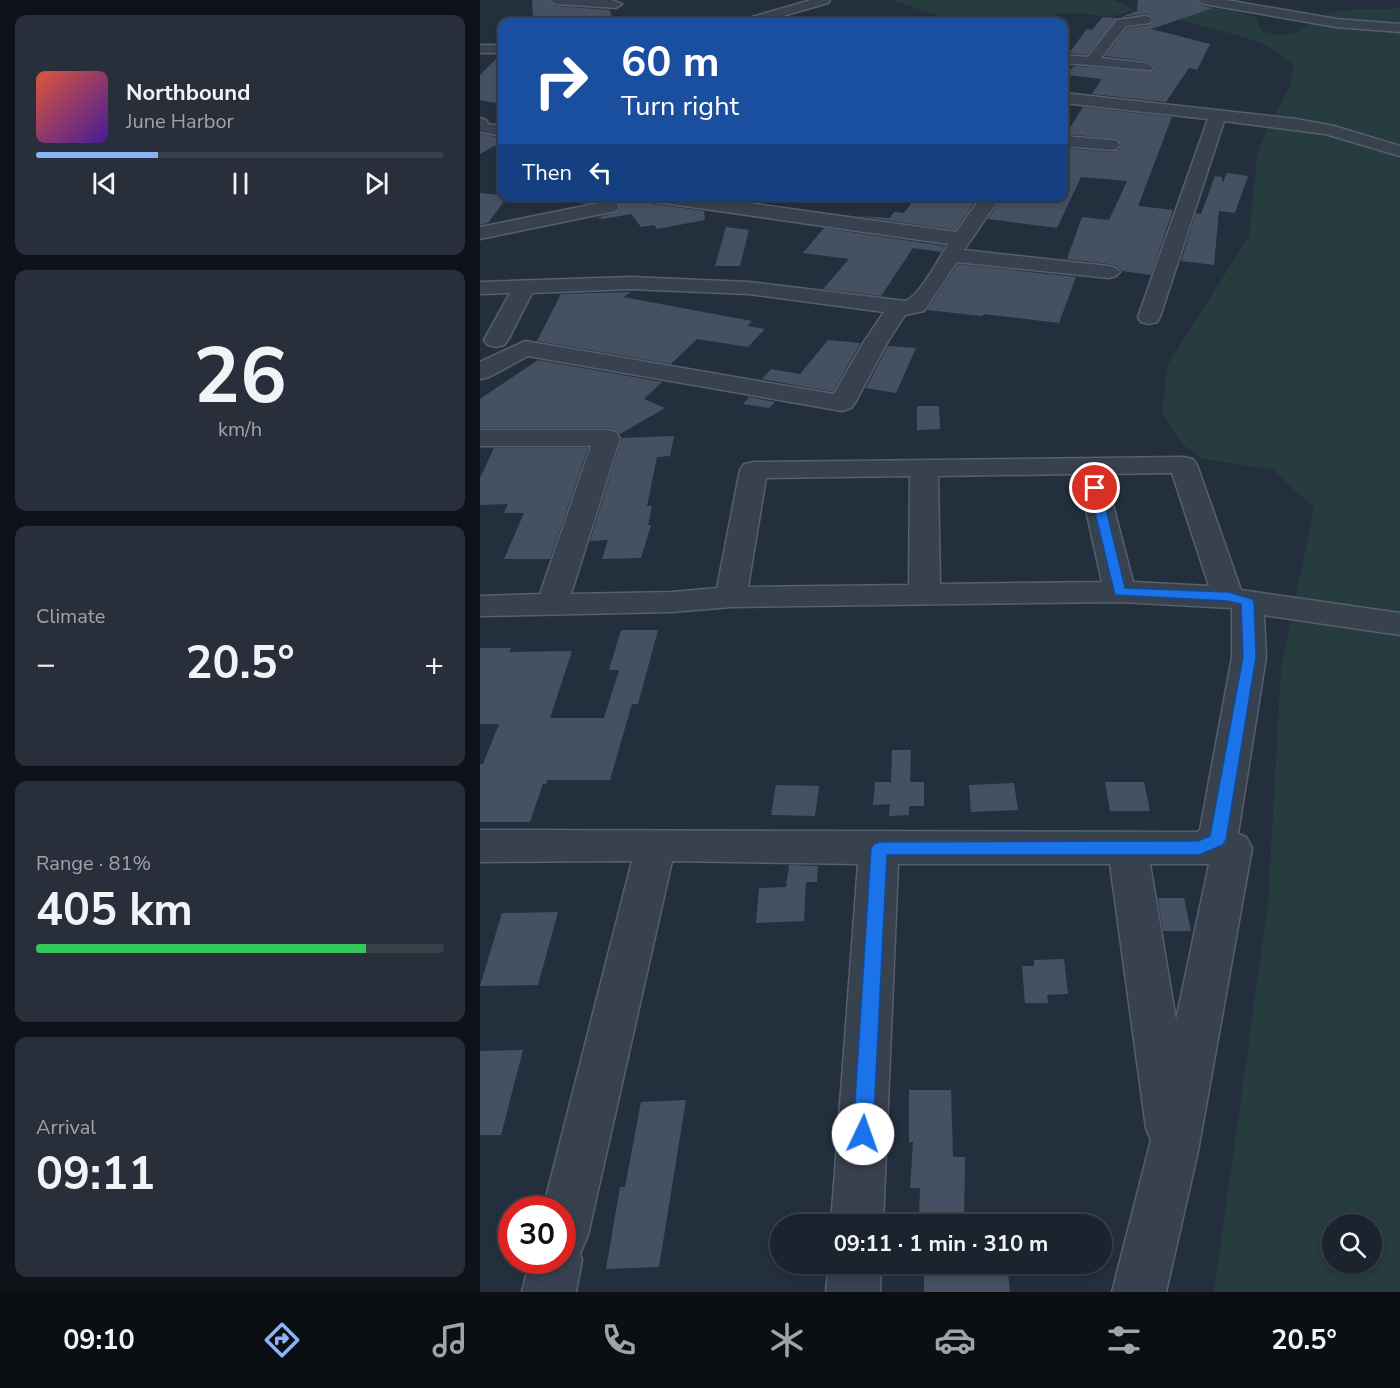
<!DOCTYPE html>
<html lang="en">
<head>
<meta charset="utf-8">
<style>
	body { margin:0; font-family:"Nunito Sans",sans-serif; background:#282f3a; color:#f1f3f6; height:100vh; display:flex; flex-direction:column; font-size:22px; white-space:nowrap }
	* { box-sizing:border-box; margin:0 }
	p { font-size:20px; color:#a0a4aa }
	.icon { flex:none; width:33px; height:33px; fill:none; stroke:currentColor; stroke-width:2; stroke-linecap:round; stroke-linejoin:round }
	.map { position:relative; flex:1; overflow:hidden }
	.sheet { display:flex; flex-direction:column; gap:15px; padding:15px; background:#0f1319; width:480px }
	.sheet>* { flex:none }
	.hud { position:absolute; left:18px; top:18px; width:570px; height:183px; border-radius:12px; box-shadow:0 3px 9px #0003,0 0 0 2px #39404a; background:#1a4fa0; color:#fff; overflow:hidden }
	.fabs { position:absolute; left:842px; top:1214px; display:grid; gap:12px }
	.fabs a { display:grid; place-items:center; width:60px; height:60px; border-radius:50%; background:#1b232e; box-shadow:0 3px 9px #0003,0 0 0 2px #39404a; font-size:30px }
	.speed { position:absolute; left:18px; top:1196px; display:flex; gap:12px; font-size:30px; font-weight:700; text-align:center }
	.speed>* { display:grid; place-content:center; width:78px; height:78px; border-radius:50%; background:#1b232e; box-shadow:0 3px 9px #0003,0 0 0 2px #39404a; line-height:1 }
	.speed .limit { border:9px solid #d22; background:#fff; color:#111 }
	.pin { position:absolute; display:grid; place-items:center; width:51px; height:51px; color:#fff; margin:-26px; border:3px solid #fff; border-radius:50%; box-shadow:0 2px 6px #0007 }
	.me { position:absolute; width:66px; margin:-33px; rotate:3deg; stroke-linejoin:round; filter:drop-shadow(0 0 4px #0008) }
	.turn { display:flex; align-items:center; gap:21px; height:126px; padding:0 24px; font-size:27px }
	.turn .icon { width:78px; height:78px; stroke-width:2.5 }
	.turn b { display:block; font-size:42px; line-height:51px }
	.then { display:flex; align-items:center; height:57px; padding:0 24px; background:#0003; gap:12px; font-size:22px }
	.big { font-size:45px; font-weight:700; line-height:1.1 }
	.sheet .widget { flex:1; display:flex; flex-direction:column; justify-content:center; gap:9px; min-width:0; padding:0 21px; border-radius:12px; background:#282f3a }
	.sheet .dial { align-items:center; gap:0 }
	.dial b { font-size:78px; line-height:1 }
	.song { display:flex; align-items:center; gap:18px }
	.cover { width:72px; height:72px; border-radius:9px; background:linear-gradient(135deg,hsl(10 70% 55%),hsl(260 70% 35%)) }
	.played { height:6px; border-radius:3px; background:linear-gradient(90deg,#8ab4f8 30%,#39404a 30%) }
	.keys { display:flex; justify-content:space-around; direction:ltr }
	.heat { display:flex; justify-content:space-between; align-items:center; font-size:33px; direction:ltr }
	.charge { height:9px; border-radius:4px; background:linear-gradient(90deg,#34c759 81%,#39404a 0) }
	.trip { position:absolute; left:290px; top:1214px; width:342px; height:60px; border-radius:30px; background:#1b232e; box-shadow:0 3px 9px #0003,0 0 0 2px #39404a; font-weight:700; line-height:60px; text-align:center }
	.tabs { display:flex; height:96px; justify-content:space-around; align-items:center; background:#0b0e12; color:#a0a4aa }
	.tabs .icon { width:42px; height:42px }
	.tabs .selected { color:#8ab4f8 }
	.tabs b { font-size:27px; color:#f1f3f6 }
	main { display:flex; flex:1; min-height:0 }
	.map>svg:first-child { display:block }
	.green { fill:#263c3f; fill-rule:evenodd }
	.building { fill:#455162 }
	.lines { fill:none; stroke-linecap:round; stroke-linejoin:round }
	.minor-casing { stroke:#565f6c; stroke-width:3 }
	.minor { fill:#38414e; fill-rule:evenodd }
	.route { fill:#1a73e8; stroke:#114b97; stroke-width:1.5 }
</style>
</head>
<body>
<main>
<section class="sheet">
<div class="widget">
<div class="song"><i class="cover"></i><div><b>Northbound</b><p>June Harbor</p></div></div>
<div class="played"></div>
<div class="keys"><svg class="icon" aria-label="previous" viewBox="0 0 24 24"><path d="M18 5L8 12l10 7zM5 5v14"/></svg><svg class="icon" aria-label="pause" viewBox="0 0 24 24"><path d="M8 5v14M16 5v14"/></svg><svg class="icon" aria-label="next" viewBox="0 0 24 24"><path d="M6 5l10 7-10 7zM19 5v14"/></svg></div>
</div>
<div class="widget dial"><b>26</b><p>km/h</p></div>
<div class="widget"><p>Climate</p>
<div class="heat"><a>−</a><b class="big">20.5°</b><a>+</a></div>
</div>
<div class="widget"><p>Range · 81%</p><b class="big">405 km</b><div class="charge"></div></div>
<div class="widget"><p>Arrival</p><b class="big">09:11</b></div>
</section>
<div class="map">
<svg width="920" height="1292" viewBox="0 0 920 1292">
	<rect width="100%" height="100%" fill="#242f3e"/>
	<g class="green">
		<path d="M411,0H632L653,8C630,28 593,2 569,19V22H477Z"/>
		<path d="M714,7L752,10L775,17L782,31C825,45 820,19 855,12C876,7 898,11 920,8V1292H734L788,904L801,669L834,508L792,469L723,459L703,445L682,413L688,364L769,236L777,156L787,128L810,87L814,66C808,61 802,56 796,51C768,33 720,29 688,14ZM852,1224H891V1263H852Z"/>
	</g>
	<g class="building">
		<polygon points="52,0 68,0 76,6 130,10 133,22 53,22"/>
		<polygon points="658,0 716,0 723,6 733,8 671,29 730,44 717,70 709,68 686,102 612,94 622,79 586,75 594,66 673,71 675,66 666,61 625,56 647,28 670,25 674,21 672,16 665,14 641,17 657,11"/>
		<polygon points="623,17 637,18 607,55 589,53 607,29 612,30"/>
		<polygon points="20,55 22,55 22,104 0,100 0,75"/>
		<polygon points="603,107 692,117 658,206 693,210 671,275 642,271 637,266 629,264 587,259 602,217 629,220 647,181 601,177 577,228 508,219 523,196 568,201 570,198 584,199 584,148 631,152 639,150 642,145 637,139 586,134"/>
		<polygon points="0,134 22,138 22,146 14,146 0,154"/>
		<polygon points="747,173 768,176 755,213 739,211 734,265 701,261 716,213 721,214 735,176 742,177 742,184"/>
		<polygon points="0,193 28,196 8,223 0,225"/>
		<polygon points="99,196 165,196 168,202 175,204 224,211 225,220 177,229 174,225 161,227 151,214 124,219 116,218 138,212 141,207 137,201 129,199 105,204"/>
		<polygon points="437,196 499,196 475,230 378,216 410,218 414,212 424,213"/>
		<polygon points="246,227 269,230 260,266 235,266"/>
		<polygon points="344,228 464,246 461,252 433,248 401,296 343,289 369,259 323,253"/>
		<polygon points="478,264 596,277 579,323 504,314 502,316 447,310"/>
		<polygon points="151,292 143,297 272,321 267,326 285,329 268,347 217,339 191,364 57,341 81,294"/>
		<polygon points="348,340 380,343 353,392 282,379 291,369 320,374"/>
		<polygon points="408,346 436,348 416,393 386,388"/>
		<polygon points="58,360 182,382 164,399 185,408 140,434 136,430 127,428 0,428 0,399"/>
		<polygon points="269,397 295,402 289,408 263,404"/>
		<polygon points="437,406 459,406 460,429 437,430"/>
		<polygon points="194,436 190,456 177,457 167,506 172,506 168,525 171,525 161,558 122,559 128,540 110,541 142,438"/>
		<polygon points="14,448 108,448 70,559 24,559 44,513 24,513 28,504 0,505 0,478"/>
		<polygon points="141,630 178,630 158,704 152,704 130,780 67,780 66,784 63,784 50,822 0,822 0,764 3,764 19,724 0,724 0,648 31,648 29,652 92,651 70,718 124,718 139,670 129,670"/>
		<polygon points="412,750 431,750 430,782 444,782 444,806 429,806 429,815 409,816 410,804 393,805 395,782 411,782"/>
		<polygon points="625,782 664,782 670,811 630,811"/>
		<polygon points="534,783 538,810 491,812 489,785"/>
		<polygon points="296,785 339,786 335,816 291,815"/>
		<polygon points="309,865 338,866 337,882 326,882 324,921 276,923 279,888 306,887"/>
		<polygon points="678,898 704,898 711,931 683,931"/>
		<polygon points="78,912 58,985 0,986 22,913"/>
		<polygon points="584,959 588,994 567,995 568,1003 545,1003 542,966 554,966 554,960"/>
		<polygon points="43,1050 21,1135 0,1135 0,1051"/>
		<polygon points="429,1090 471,1090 473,1157 485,1157 484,1223 439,1222 440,1188 430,1188 433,1142 429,1142"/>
		<polygon points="206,1100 179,1267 126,1269 140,1187 145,1187 161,1102"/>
		<polygon points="516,1263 527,1263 530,1292 444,1292 444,1267"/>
	</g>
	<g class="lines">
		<defs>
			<g id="minor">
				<polygon points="70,0 132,0 142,4 136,8 76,4"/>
				<polygon points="331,0 350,0 348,3 282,22 263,22 265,19"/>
				<polygon points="718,0 746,0 856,19 920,24 920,32 856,27 724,4"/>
				<polygon points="665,16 670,17 672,20 670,23 646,26 621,58 666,63 673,67 671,70 584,63 584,55 608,57 637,20"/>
				<rect x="0" y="45" width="22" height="8"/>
				<polygon points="584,93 816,119 854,126 920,146 920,156 845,134 744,121 680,317 677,322 669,324 661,322 658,317 728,119 584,103"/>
				<polygon points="0,118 6,120 8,124 22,126 22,136 0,132"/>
				<polygon points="584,136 631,140 637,141 640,145 637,149 631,150 584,146"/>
				<path d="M167,196H217L476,232L502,196H521L484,250L629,266L636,268L640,272L636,276L629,278L477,262L444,311L425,315L407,343L375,403L371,408L362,411L48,356L9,377L0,379V362L45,341L354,394L383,343L404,312L269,294L151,289L52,293L28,340L24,345L16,347L8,345L4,340L30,293L0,294V282L151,277L269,282L425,301C440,296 459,258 468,244L176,202L169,200Z"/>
				<polygon points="129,201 136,203 139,207 136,211 0,239 0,227"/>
				<path d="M0,430H127L136,432L140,438L91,594L192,592L237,588L260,470L264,464L274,462L703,457L713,459L717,465L761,590L920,613V635L784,615L786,657L758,834L766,837L772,848L718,1151L686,1292H632L671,1140L666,1128L630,864H418L403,1224H351L378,864L192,861L108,1235L100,1254L102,1260L96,1292H42L50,1260H82V1209H63L152,861L0,862V830L717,832L720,830L752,657V608L640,602L251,607L192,612L0,616V596L60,594L111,446H0ZM692,473L729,586L653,582L625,474ZM598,474L622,582L460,584L458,476ZM430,476L429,585L268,587L286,478ZM670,864H729L696,1020Z"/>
				<polygon points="349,1263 401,1263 400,1292 346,1292"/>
			</g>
		</defs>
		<use href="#minor" class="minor-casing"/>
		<use href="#minor" class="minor"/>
	</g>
	<polygon class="route" points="615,485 621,488 645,588 748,592 772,599 774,602 776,657 746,840 743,845 719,855 407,855 393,1134 390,1141 383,1144 376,1141 373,1134 391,848 394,844 399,842 718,841 730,836 763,657 761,604 748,601 635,595 609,488"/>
</svg>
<div class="fabs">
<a><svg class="icon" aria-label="search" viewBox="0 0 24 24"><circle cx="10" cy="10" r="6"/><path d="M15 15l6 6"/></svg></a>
</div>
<div class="speed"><div class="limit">30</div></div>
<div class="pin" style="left:615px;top:488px;background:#d93025"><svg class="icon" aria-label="arrive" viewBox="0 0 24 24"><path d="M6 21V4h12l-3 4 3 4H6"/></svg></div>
<svg class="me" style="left:383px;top:1134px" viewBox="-20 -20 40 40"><circle r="19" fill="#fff"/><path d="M0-13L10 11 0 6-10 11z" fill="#1a73e8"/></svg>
<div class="trip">09:11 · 1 min · 310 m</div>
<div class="hud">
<div class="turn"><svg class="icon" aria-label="right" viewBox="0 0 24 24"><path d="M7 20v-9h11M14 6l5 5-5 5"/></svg><div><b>60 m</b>Turn right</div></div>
<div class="then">Then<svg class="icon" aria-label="left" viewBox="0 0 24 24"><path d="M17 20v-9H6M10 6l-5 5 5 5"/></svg></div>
</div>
</div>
</main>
<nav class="tabs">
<b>09:10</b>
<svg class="icon selected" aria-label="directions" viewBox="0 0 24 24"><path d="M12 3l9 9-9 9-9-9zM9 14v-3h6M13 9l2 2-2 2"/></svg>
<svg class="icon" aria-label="music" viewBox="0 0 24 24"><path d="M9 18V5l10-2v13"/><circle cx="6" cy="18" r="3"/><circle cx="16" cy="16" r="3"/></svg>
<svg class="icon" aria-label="phone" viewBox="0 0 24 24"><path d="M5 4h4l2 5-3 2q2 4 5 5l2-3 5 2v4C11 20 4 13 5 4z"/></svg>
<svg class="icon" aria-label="climate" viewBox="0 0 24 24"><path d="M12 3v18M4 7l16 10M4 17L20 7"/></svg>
<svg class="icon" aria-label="car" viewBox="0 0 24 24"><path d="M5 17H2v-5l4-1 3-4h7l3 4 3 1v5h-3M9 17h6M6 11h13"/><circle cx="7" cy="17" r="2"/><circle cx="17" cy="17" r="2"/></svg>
<svg class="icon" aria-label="filters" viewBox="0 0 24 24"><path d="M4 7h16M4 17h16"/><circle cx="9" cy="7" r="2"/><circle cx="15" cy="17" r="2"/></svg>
<b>20.5°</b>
</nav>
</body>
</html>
